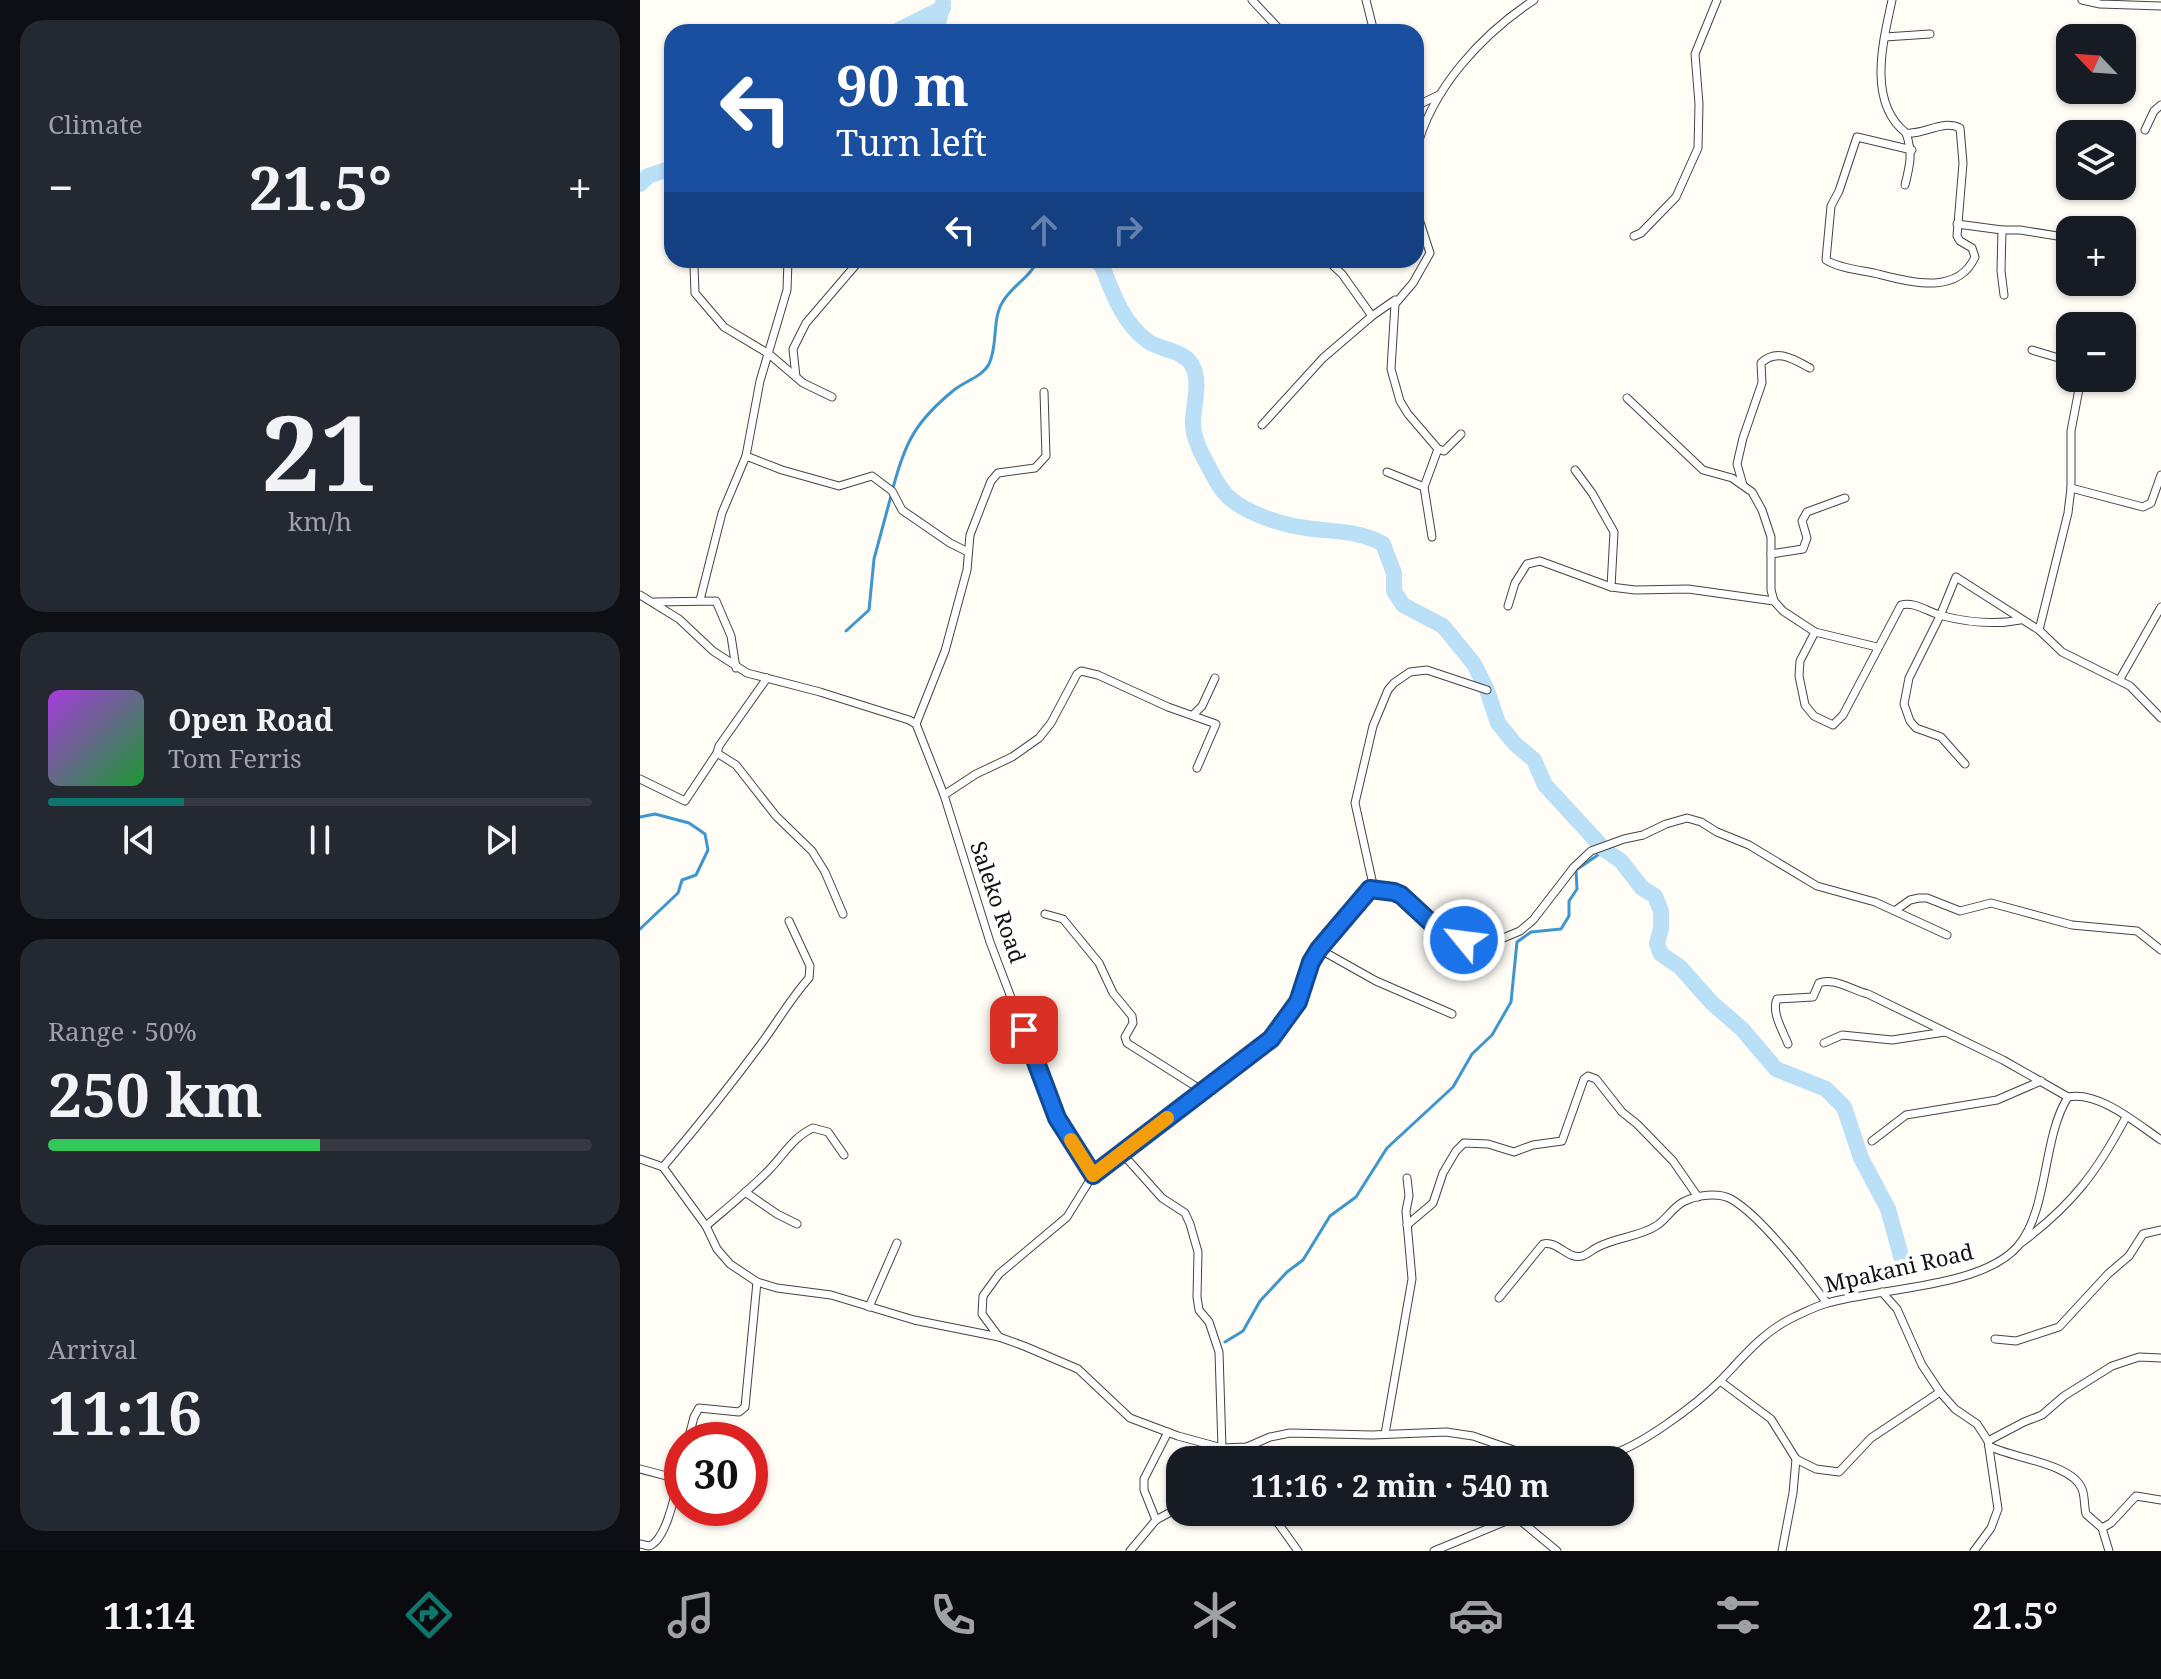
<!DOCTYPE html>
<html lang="en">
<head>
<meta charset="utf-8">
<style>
	body { margin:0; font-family:"Noto Serif",serif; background:#242831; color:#f1f3f6; height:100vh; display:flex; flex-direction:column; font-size:30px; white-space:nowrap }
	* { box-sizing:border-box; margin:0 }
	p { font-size:26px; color:#9ea1a6 }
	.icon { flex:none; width:44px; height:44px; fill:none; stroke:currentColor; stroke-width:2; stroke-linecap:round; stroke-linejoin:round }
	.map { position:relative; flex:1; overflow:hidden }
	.side { display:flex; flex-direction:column; gap:20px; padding:20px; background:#0d0f14; width:640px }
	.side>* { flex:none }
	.guide { position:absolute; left:24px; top:24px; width:760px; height:244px; border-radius:24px; box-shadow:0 2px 6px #0004; background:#1a4fa0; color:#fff; overflow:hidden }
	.needle { width:52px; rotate:295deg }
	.controls { position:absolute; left:1416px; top:24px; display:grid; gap:16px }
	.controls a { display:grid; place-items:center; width:80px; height:80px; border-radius:16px; background:#171b24; box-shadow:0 2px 6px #0004; font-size:40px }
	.speed { position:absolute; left:24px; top:1422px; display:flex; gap:16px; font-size:40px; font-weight:700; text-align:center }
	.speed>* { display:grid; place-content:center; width:104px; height:104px; border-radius:50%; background:#171b24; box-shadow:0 2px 6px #0004; line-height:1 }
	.speed .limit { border:12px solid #d22; background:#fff; color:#111 }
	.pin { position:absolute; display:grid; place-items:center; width:68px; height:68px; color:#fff; margin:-34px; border-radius:16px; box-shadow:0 4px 12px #0006 }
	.me { position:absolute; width:88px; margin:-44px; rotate:299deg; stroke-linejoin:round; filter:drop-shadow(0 0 6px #0008) }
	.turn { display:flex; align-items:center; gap:28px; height:168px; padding:0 40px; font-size:36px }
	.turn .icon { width:104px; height:104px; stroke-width:2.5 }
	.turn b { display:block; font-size:56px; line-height:68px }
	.lanes { display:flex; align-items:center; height:76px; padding:0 40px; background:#0003; justify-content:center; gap:40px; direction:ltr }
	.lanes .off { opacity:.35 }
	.big { font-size:60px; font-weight:700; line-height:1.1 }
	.side .tile { flex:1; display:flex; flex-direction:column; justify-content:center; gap:12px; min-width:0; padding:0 28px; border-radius:24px; background:#242831 }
	.side .dial { align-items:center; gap:0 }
	.dial b { font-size:104px; line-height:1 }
	.song { display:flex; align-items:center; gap:24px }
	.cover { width:96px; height:96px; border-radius:12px; background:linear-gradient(135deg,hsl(280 70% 55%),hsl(130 70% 35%)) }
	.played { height:8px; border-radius:4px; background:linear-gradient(90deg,#0f766e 25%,#363941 25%) }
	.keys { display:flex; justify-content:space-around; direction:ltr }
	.heat { display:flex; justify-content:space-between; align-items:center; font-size:44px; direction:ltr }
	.charge { height:12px; border-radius:6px; background:linear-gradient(90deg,#34c759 50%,#363941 0) }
	.trip { position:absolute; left:526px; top:1446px; width:468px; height:80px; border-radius:24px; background:#171b24; box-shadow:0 2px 6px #0004; font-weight:700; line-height:80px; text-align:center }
	.tabs { display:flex; height:128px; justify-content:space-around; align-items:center; background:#090b0e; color:#9ea1a6 }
	.tabs .icon { width:56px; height:56px }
	.tabs .on { color:#0f766e }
	.tabs b { font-size:36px; color:#f1f3f6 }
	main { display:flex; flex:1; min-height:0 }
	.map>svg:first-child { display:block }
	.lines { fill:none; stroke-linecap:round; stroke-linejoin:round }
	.stream { stroke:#3f96cf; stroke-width:3 }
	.river { stroke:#b9e0f7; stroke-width:16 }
	.street-casing { stroke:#444; stroke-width:9 }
	.street { stroke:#fff; stroke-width:7 }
	.route-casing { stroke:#114b97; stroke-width:20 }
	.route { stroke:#1a73e8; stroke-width:14 }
	.slow { stroke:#f59e0b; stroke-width:14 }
	.labels { text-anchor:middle; stroke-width:8; stroke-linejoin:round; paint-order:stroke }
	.street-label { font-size:22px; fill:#111; stroke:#fff }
</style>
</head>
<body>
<main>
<section class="side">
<div class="tile"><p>Climate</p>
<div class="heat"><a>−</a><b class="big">21.5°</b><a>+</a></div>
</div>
<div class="tile dial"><b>21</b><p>km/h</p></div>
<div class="tile">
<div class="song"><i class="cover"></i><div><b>Open Road</b><p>Tom Ferris</p></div></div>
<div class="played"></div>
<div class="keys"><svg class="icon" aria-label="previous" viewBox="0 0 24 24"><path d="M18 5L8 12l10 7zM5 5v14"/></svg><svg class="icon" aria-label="pause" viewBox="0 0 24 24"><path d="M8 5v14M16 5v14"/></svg><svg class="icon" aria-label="next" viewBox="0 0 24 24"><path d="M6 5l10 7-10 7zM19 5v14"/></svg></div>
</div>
<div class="tile"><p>Range · 50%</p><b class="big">250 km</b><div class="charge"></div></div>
<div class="tile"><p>Arrival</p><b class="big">11:16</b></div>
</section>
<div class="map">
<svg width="1521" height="1551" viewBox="0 0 1521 1551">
	<rect width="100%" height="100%" fill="#fffdf5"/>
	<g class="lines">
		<g class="stream">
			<path d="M253,488C265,442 276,421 314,390C325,381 342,377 349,364C358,346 352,320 362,303C371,286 390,278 398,260"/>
			<polyline points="206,631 229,610 234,559 251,496"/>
			<polyline points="0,817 15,814 49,823 65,834 68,850 56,875 42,880 38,893 0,929"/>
			<polyline points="585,1342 603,1331 620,1301 647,1272 663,1260 690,1216 716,1197 747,1148 813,1087 832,1054 852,1035 871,1002 877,942 891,932 921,929 929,916 929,901 937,889 936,870 965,850"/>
		</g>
		<g class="river">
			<polyline points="255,32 303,8"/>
			<polyline points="296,32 303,3"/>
			<polyline points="0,184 8,176 32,168"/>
			<path d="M455,260L462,266C473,294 483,324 509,342C522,350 544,351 552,365C562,383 552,407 553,426C554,438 559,449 565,460C572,473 580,491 592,500C611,515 643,525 666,528C693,532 719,530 743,544L754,573V591L763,605L803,626L834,664L847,690L858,723L875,744L894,760L905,785L965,850L981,861L1002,888L1015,896L1021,911V928L1017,944L1021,954L1040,967L1072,1003L1102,1029L1136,1069L1186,1089L1204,1107L1221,1158L1248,1209L1263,1263"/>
		</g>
		<defs>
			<g id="street">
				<polyline points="612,0 642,32"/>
				<polyline points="726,0 734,32"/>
				<path d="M1252,0C1243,42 1227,102 1266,133C1285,135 1302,119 1320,128L1323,163L1317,236L1320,241L1332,248L1335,257C1317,297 1267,281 1234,273C1219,270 1199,268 1186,260L1191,206L1199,191L1217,137L1272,150"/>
				<polyline points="1442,0 1460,4 1521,6"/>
				<polyline points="1245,37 1290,34"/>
				<polyline points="776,106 799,95"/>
				<polyline points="1505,130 1514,111 1521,105"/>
				<path d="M776,151C791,89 842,34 894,0"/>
				<path d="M1265,185C1270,165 1273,153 1266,133"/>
				<polyline points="776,210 790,253 773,283 755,304 751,369 760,401 768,414 798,449 804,451 821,434"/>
				<polyline points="1317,224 1362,230 1361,271 1364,295"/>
				<polyline points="1362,230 1380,230 1430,238"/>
				<polyline points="994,236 1001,233 1036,197 1058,148 1059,104 1055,54 1077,0"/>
				<polyline points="687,260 702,274 732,316"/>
				<polyline points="54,266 55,293 84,327 129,354 163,383 192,397"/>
				<polyline points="1392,350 1422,359 1430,365"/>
				<polyline points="156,377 153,349 166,323 220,260"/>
				<polyline points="1437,378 1439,389 1431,431 1431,488 1428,513 1399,630 1422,652 1490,686 1521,718"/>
				<polyline points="987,398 1063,470 1092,478 1112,492 1122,510 1131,537 1131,590 1134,601 1143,611 1175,632 1237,647"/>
				<polyline points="622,425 683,358 732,316 755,300"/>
				<polyline points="106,456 142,470 199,486 232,476 252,491 262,510 310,543 328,552"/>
				<polyline points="935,470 952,493 974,532 971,587"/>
				<polyline points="747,472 784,487"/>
				<path d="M1103,485L1097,464L1103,438L1122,383L1121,363C1137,348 1153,359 1170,368"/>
				<polyline points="1431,488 1503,507 1511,503 1521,475"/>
				<polyline points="792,537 784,487 798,449"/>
				<polyline points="1131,554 1163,549 1167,538 1162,521 1167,512 1205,498"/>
				<polyline points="0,595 39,619 73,651 107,673 180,692 269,720 276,724 304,795 350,942 411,1103 421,1126 453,1175 427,1217 359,1274 343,1296 342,1314 359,1337"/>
				<polyline points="60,600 82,513 106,456 120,381 147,290 148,260"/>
				<polyline points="15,602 76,601 91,636 96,668"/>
				<polyline points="868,606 875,583 887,564 900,561 971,587 995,590 1048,589 1134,601"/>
				<path d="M1175,632L1160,661L1159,676L1165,705L1174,716L1193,725L1203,715L1261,605C1275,601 1289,613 1303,616C1327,622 1355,625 1380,620"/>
				<polyline points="127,678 79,746 77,753 96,765 136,816 172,851 185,872 203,914"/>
				<polyline points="1480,679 1521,607"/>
				<polyline points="553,715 562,706 575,678"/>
				<polyline points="276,724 305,651 327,570 330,535 351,481 358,473 395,468 406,456 404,392"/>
				<polyline points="1325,764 1301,737 1276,728 1270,721 1264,704 1269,678 1300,616 1316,577 1399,630"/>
				<polyline points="0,779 45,801 77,753"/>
				<polyline points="304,795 336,774 372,757 399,738 411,723 437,674 441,671 458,675 528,707 576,724 557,768"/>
				<polyline points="730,889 754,892 761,895 808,935 833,943 851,943 880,931 893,920 934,867 951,851 984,839 1003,835 1026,824 1047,818 1061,822 1077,832 1109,845 1177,886 1235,902 1307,935"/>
				<polyline points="1256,910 1270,900 1279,898 1287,898 1320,911 1351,903 1432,925 1497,931 1521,950"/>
				<polyline points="405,914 423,919 459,963 473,993 492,1016 493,1023 485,1037 487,1043 563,1091"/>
				<polyline points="679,949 736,981 812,1014"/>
				<polyline points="1184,1043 1202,1035 1252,1040 1305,1032"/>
				<path d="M1148,1044C1143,1031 1131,1012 1137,999L1173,997L1179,983C1193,977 1212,990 1228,994L1363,1060L1428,1097"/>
				<polyline points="1232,1141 1266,1115 1357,1100 1401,1081"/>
				<polyline points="477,1157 488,1160 522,1198 545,1213 550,1224 558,1252 557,1297 559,1310 569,1322 579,1352 582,1448"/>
				<polyline points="0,1159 23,1167 66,1226 77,1249 90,1264 117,1282 137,1288 191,1295 274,1320 359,1337 384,1346 438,1369 490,1418 538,1436 582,1448 607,1447 630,1437 650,1433 732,1435 806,1432 833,1436 885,1454 930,1459"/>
				<path d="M23,1167C57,1127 90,1086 121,1044C138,1021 151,998 169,978L170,966L149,921"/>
				<polyline points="453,1175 631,1039 658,1002 671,962 679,949 730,889 732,880 715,803 733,726 748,690 754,683 770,672 787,670 847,690"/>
				<polyline points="105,1192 137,1214 157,1224"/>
				<polyline points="767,1225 793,1203 803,1173 816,1151 824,1143 848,1144 874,1152 893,1145 922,1141 944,1079 948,1076 956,1079 982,1112 997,1124 1033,1161 1058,1197"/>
				<path d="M66,1226C87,1208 108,1191 128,1171C143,1156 153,1137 173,1128L188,1132L204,1155"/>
				<path d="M1381,1243C1432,1205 1457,1172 1486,1117"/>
				<polyline points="1242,1292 1257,1309 1282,1365 1300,1392 1315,1409 1337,1424 1348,1441 1358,1509 1351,1528 1334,1551"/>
				<path d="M859,1298L903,1244C917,1240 928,1260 942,1256C947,1255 953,1249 958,1247C976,1237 999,1237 1016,1226C1026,1220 1032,1208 1043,1202C1056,1195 1078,1192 1091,1199C1121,1216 1165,1274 1187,1303"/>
				<polyline points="229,1307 257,1243"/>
				<polyline points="1355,1339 1376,1341 1419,1327 1468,1274 1489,1256 1503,1234 1521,1230"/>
				<polyline points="1080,1381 1131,1419 1156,1459 1153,1493 1142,1551"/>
				<polyline points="745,1434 772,1279 766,1211 769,1196 767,1178"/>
				<polyline points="48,1440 54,1417 59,1408 99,1412 105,1407 117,1282"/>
				<polyline points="1348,1441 1384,1422 1402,1415 1424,1396 1472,1366 1499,1357 1521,1358"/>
				<path d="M1349,1446C1371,1458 1432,1463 1442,1489C1445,1496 1444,1506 1446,1514L1462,1528L1469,1551"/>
				<polyline points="1156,1459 1176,1469 1199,1472 1231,1438 1300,1392"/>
				<polyline points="606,1460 607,1447"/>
				<path d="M929,1460C941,1458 953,1459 965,1456C998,1449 1057,1404 1081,1380C1104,1356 1124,1331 1154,1317C1165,1312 1176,1306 1188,1303C1239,1288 1342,1288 1378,1246C1409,1209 1402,1138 1428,1097C1459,1091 1496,1123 1521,1140"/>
				<polyline points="0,1469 38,1479"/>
				<polyline points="630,1512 658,1551"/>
				<polyline points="876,1517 917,1551"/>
				<polyline points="516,1520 504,1490 504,1479 528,1432"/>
				<polyline points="1462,1528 1471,1523 1496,1496 1521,1500"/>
				<path d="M0,1544L9,1546C28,1540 37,1484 42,1465"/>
				<polyline points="490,1551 516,1520 540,1507"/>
				<polyline points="794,1551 876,1517 881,1512"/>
			</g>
		</defs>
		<use href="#street" class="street-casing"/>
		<use href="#street" class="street"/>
	</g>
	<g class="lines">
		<defs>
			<polyline id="route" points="384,1030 417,1118 453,1175 631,1039 658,1002 671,962 679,949 730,889 754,892 761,895 800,931 824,940"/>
		</defs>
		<use href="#route" class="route-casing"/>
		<use href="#route" class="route"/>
		<polyline class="slow" points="431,1140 453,1175 527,1118"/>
	</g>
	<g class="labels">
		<g class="street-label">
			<text transform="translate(358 902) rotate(71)" y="8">Saleko Road</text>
			<text transform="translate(1259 1268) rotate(-13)" y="8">Mpakani Road</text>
		</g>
	</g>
</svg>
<div class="controls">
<a><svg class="needle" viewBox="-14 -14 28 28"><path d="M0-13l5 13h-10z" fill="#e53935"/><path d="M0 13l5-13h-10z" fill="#9ea1a6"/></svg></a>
<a><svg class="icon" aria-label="layers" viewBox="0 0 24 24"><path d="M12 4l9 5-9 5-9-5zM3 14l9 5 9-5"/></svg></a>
<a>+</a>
<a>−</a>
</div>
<div class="speed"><div class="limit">30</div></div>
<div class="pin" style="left:384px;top:1030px;background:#d93025"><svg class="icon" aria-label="arrive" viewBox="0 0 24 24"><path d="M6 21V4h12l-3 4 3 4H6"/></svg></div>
<svg class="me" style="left:824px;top:940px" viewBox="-20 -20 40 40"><circle r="17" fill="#1a73e8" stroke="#fff" stroke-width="3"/><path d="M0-11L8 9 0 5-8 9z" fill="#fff"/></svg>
<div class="trip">11:16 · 2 min · 540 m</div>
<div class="guide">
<div class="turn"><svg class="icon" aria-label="left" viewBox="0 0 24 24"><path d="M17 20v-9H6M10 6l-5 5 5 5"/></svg><div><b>90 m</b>Turn left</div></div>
<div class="lanes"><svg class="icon" aria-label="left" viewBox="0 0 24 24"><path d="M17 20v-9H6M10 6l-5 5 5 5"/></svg><svg class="icon off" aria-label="ahead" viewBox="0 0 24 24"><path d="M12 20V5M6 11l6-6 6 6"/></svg><svg class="icon off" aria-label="right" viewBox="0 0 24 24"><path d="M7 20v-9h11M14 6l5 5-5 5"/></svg></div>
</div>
</div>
</main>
<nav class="tabs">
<b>11:14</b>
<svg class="icon on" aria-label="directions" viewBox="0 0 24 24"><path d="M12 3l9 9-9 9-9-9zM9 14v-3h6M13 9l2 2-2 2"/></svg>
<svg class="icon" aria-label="music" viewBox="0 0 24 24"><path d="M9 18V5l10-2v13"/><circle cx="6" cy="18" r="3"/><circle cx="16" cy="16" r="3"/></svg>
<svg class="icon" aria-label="phone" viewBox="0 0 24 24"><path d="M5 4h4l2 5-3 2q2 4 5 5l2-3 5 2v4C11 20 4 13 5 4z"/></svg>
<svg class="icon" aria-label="climate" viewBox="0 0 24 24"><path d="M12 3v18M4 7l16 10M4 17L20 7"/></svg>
<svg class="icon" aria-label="car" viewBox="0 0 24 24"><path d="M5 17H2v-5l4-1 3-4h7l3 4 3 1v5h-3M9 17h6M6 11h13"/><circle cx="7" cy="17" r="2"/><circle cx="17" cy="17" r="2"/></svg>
<svg class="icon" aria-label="filters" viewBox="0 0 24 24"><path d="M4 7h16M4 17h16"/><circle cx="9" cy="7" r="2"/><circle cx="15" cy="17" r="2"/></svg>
<b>21.5°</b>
</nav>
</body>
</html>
